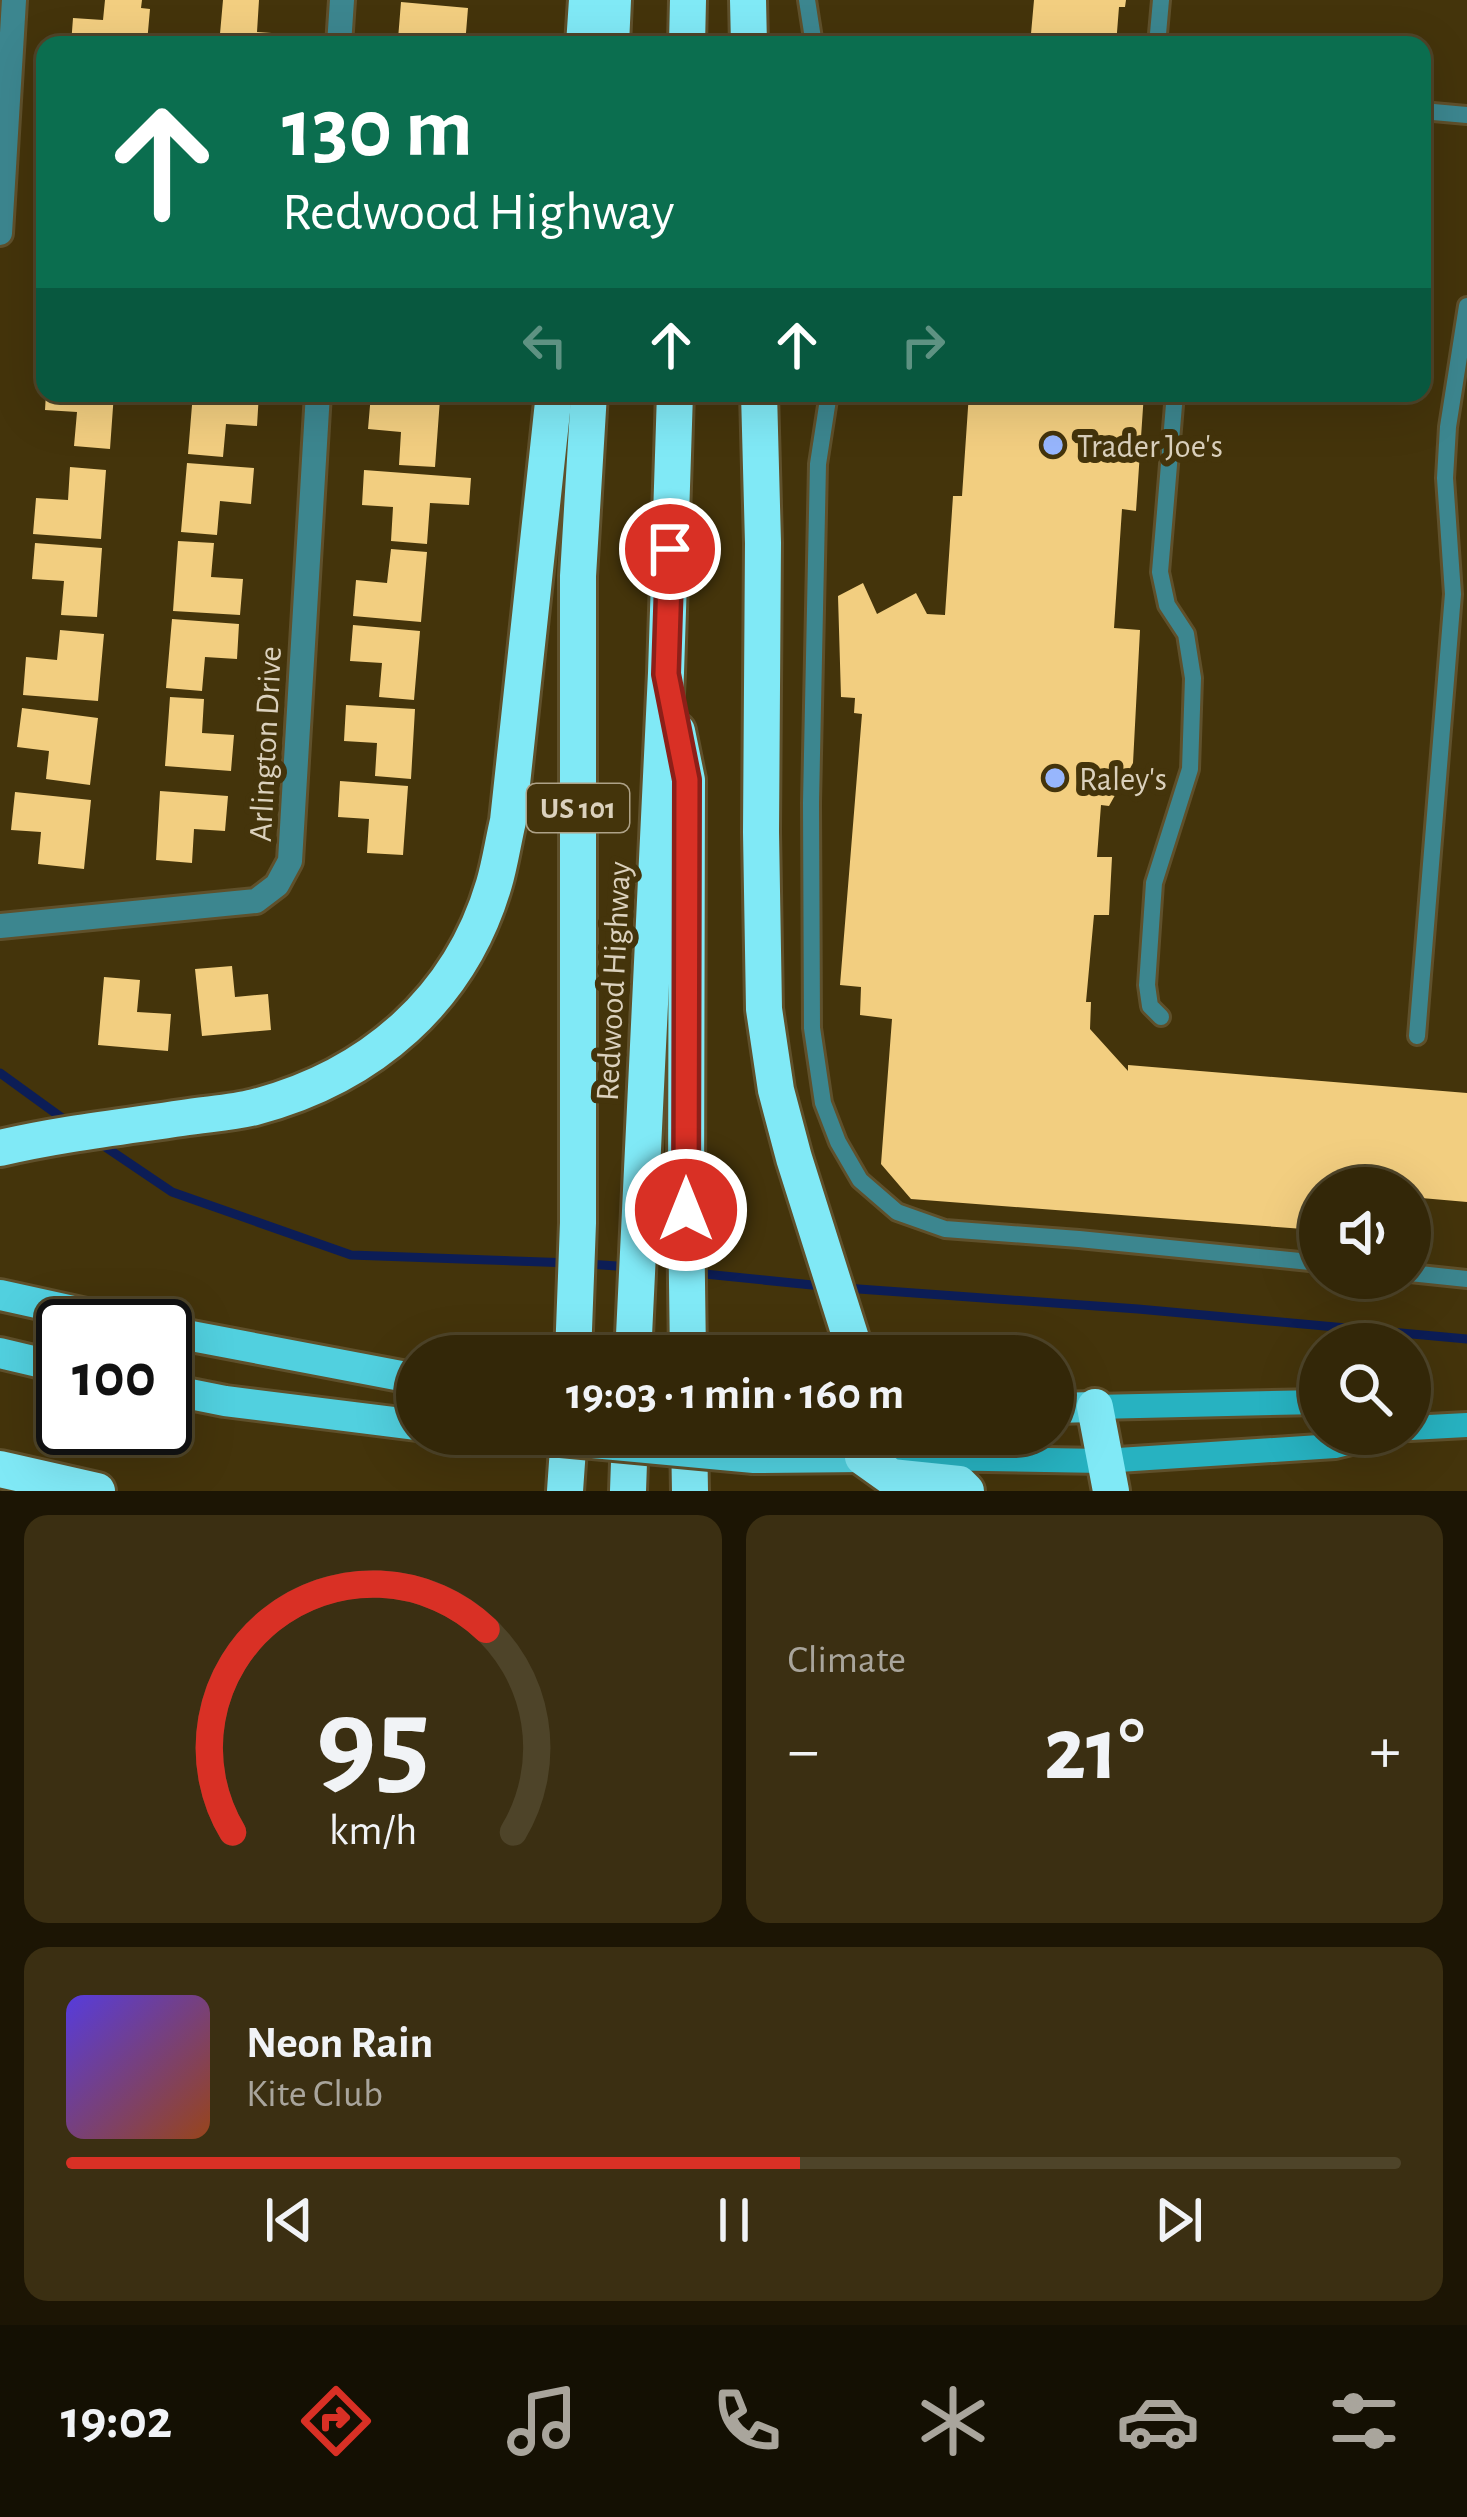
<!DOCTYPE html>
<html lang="en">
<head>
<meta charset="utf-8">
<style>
	body { margin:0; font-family:"Alegreya Sans",sans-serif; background:#3b2f12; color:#f1f3f6; height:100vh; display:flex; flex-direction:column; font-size:45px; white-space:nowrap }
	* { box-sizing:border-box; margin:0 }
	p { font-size:39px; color:#a9a59c }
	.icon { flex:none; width:66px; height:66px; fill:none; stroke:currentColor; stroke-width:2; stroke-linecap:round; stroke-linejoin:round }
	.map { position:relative; height:1491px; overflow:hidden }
	.panel { display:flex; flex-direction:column; gap:24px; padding:24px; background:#1c1504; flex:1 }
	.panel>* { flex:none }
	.guide { position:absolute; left:36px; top:36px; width:1395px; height:366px; border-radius:24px; box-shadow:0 12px 48px #0002,0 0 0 3px #4e4429; background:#0b6e4f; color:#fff; overflow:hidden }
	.buttons { position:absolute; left:1299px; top:1167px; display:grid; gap:24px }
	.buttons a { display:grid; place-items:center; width:132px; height:132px; border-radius:50%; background:#332708; box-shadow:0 12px 48px #0002,0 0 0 3px #4e4429; font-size:60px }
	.speed { position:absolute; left:36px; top:1299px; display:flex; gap:24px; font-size:60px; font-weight:700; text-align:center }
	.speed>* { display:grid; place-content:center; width:156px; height:156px; border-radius:50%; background:#332708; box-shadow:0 12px 48px #0002,0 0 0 3px #4e4429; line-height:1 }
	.speed .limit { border:6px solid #111; border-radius:18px; background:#fff; color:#111 }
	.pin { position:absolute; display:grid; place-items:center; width:102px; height:102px; color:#fff; margin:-51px; border:6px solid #fff; border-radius:50%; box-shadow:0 3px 12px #0007 }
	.me { position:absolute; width:132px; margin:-66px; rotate:0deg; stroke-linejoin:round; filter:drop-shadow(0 0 9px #0008) }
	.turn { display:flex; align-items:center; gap:42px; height:252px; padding:0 48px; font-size:54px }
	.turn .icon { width:156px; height:156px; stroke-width:2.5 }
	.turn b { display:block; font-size:84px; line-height:102px }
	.lanes { display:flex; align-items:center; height:114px; padding:0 48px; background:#0003; justify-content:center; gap:60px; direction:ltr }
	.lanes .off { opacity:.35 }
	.big { font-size:90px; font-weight:700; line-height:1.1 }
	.panel .tile { flex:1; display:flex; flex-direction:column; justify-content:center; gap:18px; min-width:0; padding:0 42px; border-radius:24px; background:#3b2f12 }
	.panel .dial { align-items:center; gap:0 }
	.dial svg { height:312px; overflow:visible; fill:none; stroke:#4e4429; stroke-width:7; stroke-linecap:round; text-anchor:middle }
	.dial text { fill:#f1f3f6; stroke:none }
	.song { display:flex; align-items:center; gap:36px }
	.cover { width:144px; height:144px; border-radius:18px; background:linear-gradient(135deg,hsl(250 70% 55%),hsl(20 70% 35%)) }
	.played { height:12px; border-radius:6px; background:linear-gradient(90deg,#d93025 55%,#4e4429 55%) }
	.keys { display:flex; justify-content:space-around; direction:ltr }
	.heat { display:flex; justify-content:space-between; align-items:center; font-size:66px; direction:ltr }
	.panel .tiles { flex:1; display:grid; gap:24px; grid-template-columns:1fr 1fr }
	.tile:last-child { grid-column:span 2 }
	.trip { position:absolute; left:396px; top:1335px; width:678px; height:120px; border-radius:60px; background:#332708; box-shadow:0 12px 48px #0002,0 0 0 3px #4e4429; font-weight:700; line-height:120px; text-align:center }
	.menu { display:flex; height:192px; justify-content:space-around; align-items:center; background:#141003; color:#a9a59c }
	.menu .icon { width:84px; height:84px }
	.menu .on { color:#d93025 }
	.menu b { font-size:54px; color:#f1f3f6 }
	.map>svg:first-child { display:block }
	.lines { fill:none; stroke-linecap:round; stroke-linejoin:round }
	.stream { stroke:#0c1d56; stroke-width:9 }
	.building { fill:#f2ce80 }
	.lane-casing { stroke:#5f502b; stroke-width:22 }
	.street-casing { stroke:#5f502b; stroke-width:30 }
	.secondary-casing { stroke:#5f502b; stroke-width:30 }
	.primary-casing { stroke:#5f502b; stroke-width:36 }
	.highway-casing { stroke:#5f502b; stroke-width:42 }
	.lane { stroke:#3c868f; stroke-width:16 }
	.street { stroke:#3c868f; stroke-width:24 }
	.secondary { stroke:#27b2c1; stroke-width:24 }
	.primary { stroke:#51d0df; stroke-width:30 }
	.highway { stroke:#80e9f6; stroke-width:36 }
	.primary-bridge-casing { stroke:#5f502b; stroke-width:36; stroke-linecap:butt }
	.primary-bridge { stroke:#51d0df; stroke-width:30 }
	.route-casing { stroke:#8d1f18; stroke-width:30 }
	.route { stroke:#d93025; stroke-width:21 }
	.poi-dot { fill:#97b6fd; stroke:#44340b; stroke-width:4.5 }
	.labels { text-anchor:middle; stroke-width:12; stroke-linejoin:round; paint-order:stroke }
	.shield { fill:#44340b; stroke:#aea288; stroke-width:3 }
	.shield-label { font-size:30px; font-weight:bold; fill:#dbd1bd }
	.poi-label { font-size:33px; fill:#dbd1bd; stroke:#44340b; text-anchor:start }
	.street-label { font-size:33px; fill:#dbd1bd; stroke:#44340b }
</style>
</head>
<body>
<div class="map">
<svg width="1467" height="1491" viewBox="0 0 1467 1491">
	<rect width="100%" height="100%" fill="#44340b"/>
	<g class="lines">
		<g class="stream">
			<polyline points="0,1073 69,1123"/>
			<polyline points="98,1142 172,1192 351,1255 571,1263"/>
			<polyline points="588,1264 631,1267"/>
			<polyline points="695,1273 822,1286"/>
			<polyline points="845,1288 1138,1309 1467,1339"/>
		</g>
	</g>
	<g class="building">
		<polygon points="105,0 142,0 141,8 150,9 147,43 71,45 73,18 103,20"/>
		<polygon points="223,0 259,0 257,32 286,34 285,45 219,45"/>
		<polygon points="1034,0 1126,0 1125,7 1119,7 1116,45 1030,45"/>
		<polygon points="401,2 468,8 465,45 429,45 429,41 398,39"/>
		<polygon points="46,393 114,393 110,449 74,446 77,412 45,410"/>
		<polygon points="193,393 259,393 257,426 226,424 223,457 188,454"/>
		<polygon points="969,393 1144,393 1136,511 1122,509 1114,628 1140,630 1133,763 1109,806 1101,805 1097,857 1112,857 1109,915 1094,915 1086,1002 1091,1002 1090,1029 1128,1071 1128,1065 1467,1093 1467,1202 1410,1197 1410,1188 1320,1188 1317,1230 911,1199 881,1164 892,1019 860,1015 861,987 840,985 862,714 854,713 855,698 841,697 838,596 863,583 877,614 916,593 927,614 945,615 953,496 962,496"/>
		<polygon points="371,394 440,399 435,467 399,465 401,432 368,429"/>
		<polygon points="187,463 254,468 251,504 220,501 217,535 181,532"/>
		<polygon points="70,467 106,470 101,539 33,534 36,498 68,500"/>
		<polygon points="364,470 471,478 469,505 430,503 427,544 391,541 393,507 362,505"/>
		<polygon points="178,541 214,543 211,577 243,579 240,615 173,611"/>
		<polygon points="35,543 102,548 97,617 61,615 64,581 32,579"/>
		<polygon points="391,549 427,552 421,622 353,616 356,580 387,583"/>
		<polygon points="172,619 239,624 237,659 205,657 202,691 166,688"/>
		<polygon points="353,625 420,631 414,700 379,697 382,663 350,661"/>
		<polygon points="60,630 104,634 98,701 23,695 26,657 57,660"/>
		<polygon points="170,697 204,699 202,733 234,735 231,771 165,766"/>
		<polygon points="346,705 415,709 411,779 375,776 377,743 344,741"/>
		<polygon points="22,708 98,718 90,785 46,779 49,751 17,747"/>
		<polygon points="340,781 408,786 403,855 367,853 369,819 338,817"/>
		<polygon points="160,791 228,796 225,831 194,829 192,863 156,860"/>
		<polygon points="15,792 91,800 84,869 38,864 41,832 11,830"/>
		<polygon points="232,966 235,997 268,994 271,1030 202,1036 195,969"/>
		<polygon points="104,977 140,980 137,1012 171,1014 168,1051 98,1045"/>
	</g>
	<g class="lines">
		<defs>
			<g id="lane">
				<polyline points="807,0 814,45"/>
				<polyline points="1157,45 1161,0"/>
				<polyline points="1422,111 1467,115"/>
				<polyline points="829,393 818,464 811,803 812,1028 823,1103 838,1142 860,1180 897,1212 945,1229 1079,1239 1320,1263"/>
				<polyline points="1161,1017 1150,1006 1147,985 1154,883 1190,769 1192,709 1193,678 1186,634 1167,605 1160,572 1175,393"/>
				<polyline points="1417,1036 1453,594 1445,478 1448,427 1467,306"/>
				<polyline points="1410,1273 1467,1279"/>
			</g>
			<g id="street">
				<polyline points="339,45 342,0"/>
				<polyline points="0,233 14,0"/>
				<polyline points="0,926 256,901 277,885 290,861 318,393"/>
			</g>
			<g id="secondary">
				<polyline points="1095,1407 1320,1402"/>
				<polyline points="1410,1428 1467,1425"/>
				<polyline points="865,1457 1103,1461 1335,1446 1384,1434"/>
			</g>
			<g id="primary">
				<polyline points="0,1295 141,1326"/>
				<polyline points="165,1331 417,1379"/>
				<polyline points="0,1353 63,1368"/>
				<polyline points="165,1389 225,1401 417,1425"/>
				<polyline points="1053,1408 1095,1407"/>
				<polyline points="754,1458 863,1457"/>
			</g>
			<g id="highway">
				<polyline points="748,0 749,45"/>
				<polyline points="584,45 587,0"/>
				<polyline points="611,45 613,0"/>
				<polyline points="687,45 688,0"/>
				<polyline points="759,393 763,543 761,832 764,1009 776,1090 794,1158 854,1348 859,1356"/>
				<polyline points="677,731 687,780 686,1210 688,1356"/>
				<path d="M0,1148C60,1134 121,1127 182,1118C206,1114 232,1113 255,1107C370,1077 460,1000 494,884C500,864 503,842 508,821L554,393"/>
				<polyline points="573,1356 578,1223 578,576 589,393"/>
				<polyline points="633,1356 666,673 675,393"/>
				<polyline points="1095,1407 1111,1491"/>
				<polyline points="689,1434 690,1491"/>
				<polyline points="863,1457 891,1477 959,1484 966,1491"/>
				<polyline points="0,1469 97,1491"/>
				<polyline points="565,1491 569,1434"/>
				<polyline points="628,1491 630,1434"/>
			</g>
		</defs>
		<use href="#lane" class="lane-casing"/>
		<use href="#street" class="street-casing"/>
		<use href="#secondary" class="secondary-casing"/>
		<use href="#primary" class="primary-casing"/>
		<use href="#highway" class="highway-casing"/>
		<use href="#lane" class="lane"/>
		<use href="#street" class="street"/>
		<use href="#secondary" class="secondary"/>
		<use href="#primary" class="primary"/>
		<use href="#highway" class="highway"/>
		<defs>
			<polyline id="primary-bridge" points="494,1434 754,1458"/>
		</defs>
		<use href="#primary-bridge" class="primary-bridge-casing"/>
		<use href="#primary-bridge" class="primary-bridge"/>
	</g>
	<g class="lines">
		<defs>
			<polyline id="route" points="670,549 666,674 687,780 686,1210"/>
		</defs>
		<use href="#route" class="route-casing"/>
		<use href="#route" class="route"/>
	</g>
	<g class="poi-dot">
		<circle cx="1053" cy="445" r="12"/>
		<circle cx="1055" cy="778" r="12"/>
	</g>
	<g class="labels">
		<rect class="shield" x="527" y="784" width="102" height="48" rx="9"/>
		<g class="shield-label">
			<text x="578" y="818">US 101</text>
		</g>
		<g class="poi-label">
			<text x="1077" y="457">Trader Joe's</text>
			<text x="1079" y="790">Raley's</text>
		</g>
		<g class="street-label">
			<text transform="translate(264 744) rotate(-87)" y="12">Arlington Drive</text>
			<text transform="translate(612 981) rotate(-87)" y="12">Redwood Highway</text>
		</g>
	</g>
</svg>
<div class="buttons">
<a><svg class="icon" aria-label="sound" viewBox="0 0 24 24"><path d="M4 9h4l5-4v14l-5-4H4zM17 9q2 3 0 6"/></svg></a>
<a><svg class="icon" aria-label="search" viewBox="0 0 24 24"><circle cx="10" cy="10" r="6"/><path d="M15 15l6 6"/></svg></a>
</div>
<div class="speed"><div class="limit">100</div></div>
<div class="pin" style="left:670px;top:549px;background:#d93025"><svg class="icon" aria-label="arrive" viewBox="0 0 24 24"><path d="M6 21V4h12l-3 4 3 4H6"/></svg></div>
<svg class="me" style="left:686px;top:1210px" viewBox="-20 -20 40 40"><circle r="17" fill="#d93025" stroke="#fff" stroke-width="3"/><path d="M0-11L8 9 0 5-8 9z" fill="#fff"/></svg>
<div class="trip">19:03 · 1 min · 160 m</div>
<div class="guide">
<div class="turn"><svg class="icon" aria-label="ahead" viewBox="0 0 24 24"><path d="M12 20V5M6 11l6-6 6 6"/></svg><div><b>130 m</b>Redwood Highway</div></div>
<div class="lanes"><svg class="icon off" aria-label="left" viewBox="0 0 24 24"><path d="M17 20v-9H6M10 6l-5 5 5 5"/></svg><svg class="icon" aria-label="ahead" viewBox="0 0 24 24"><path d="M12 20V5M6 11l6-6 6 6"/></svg><svg class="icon" aria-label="ahead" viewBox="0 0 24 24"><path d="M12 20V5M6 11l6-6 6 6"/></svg><svg class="icon off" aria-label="right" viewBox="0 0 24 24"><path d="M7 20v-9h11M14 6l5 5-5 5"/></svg></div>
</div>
</div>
<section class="panel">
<div class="tiles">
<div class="tile dial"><svg viewBox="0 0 100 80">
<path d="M14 69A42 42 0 1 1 86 69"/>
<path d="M14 69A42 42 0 0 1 79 17" stroke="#d93025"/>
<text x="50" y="56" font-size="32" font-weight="700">95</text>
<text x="50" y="72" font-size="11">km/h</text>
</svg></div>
<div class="tile"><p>Climate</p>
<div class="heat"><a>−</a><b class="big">21°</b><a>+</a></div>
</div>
<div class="tile">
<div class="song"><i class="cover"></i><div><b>Neon Rain</b><p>Kite Club</p></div></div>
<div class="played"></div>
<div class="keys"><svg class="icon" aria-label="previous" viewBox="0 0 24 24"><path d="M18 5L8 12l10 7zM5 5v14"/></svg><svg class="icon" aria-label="pause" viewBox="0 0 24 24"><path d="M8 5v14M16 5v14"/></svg><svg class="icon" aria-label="next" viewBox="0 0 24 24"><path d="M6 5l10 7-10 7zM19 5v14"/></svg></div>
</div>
</div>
</section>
<nav class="menu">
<b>19:02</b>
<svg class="icon on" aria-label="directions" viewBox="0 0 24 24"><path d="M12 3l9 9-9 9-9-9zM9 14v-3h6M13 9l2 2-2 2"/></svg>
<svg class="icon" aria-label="music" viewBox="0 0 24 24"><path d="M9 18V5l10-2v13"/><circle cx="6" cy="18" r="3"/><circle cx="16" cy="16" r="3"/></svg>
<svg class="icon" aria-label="phone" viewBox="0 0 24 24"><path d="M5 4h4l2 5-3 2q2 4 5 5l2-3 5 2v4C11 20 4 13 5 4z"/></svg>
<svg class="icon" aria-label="climate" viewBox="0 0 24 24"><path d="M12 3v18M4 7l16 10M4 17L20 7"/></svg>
<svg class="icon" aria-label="car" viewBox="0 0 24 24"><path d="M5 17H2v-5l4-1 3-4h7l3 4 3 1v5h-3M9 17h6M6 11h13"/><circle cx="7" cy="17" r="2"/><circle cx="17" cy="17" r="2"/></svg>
<svg class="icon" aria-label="filters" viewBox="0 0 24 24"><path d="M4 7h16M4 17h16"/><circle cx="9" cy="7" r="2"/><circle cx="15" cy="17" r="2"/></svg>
</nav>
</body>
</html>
